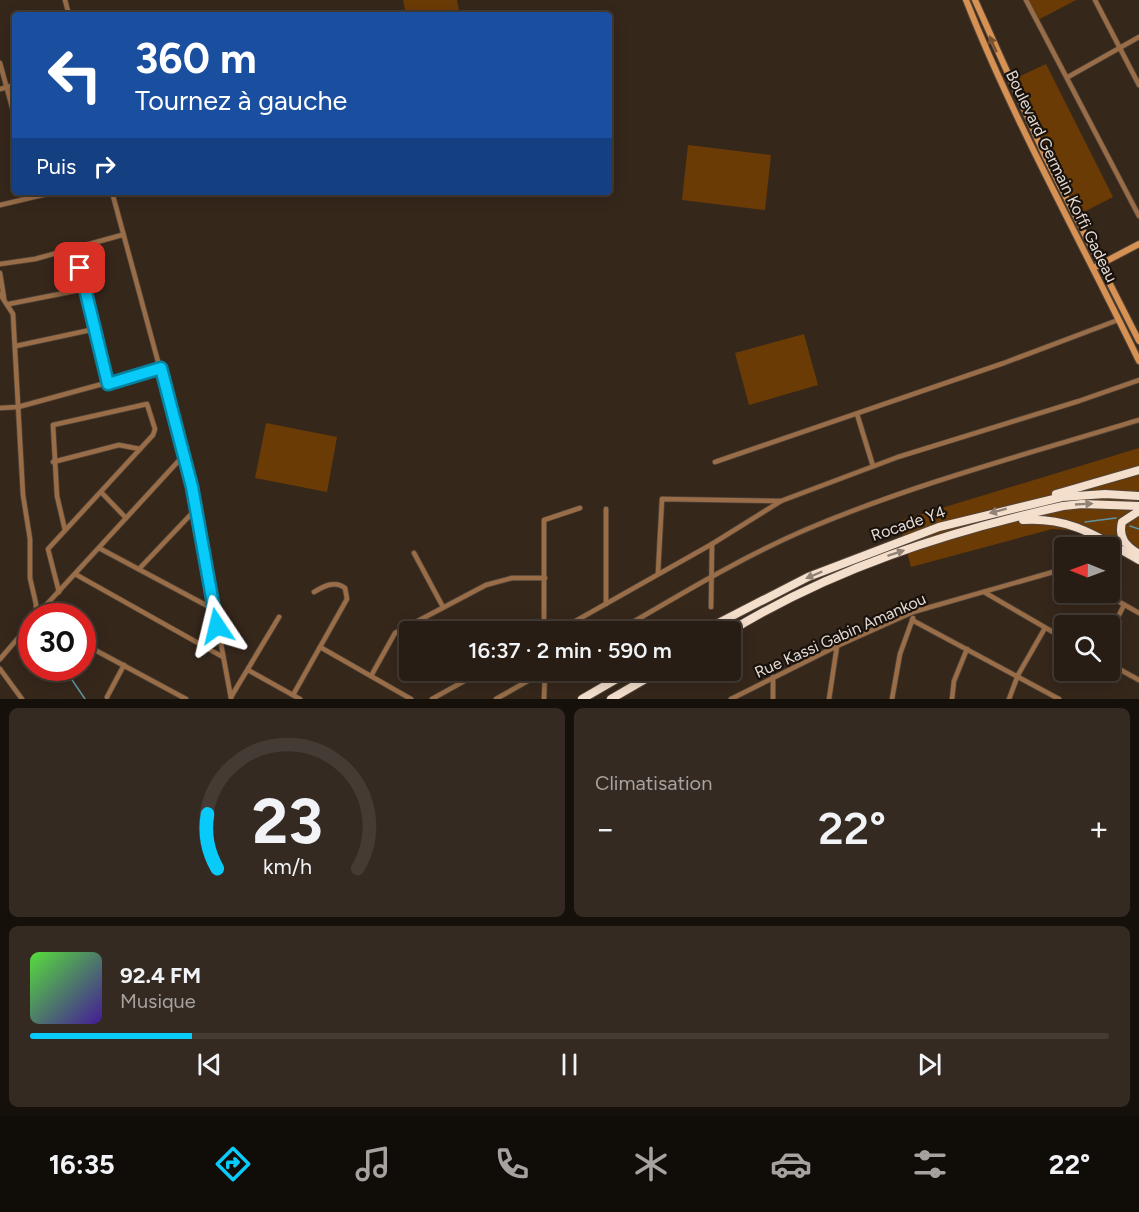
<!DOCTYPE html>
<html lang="fr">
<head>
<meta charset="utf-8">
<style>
	body { margin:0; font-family:Figtree,sans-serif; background:#342a22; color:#f1f3f6; height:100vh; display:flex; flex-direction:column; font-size:22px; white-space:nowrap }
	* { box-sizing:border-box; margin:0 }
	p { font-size:20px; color:#a5a2a0 }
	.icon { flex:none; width:33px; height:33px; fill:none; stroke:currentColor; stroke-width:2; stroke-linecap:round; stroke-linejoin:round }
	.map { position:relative; height:699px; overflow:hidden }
	.panel { display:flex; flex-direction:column; gap:9px; padding:9px; background:#16100b; flex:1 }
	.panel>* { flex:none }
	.guide { position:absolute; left:12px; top:12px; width:600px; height:183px; border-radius:6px; box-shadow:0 3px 15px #0003,0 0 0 2px #443b34; background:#1a4fa0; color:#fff; overflow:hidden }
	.needle { width:39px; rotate:271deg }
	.buttons { position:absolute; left:1054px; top:537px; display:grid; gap:12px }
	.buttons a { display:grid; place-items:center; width:66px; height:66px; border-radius:6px; background:#281d14; box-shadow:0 3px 15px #0003,0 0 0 2px #443b34; font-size:30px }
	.speed { position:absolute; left:18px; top:603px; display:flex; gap:12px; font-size:30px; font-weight:700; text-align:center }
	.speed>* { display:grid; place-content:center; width:78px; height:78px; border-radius:50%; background:#281d14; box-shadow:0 3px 15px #0003,0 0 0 2px #443b34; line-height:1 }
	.speed .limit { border:9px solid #d22; background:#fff; color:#111 }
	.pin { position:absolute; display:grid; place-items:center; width:51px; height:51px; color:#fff; margin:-26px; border-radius:12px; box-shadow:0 3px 9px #0006 }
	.me { position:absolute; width:66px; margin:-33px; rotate:350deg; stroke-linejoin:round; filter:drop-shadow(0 0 4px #0008) }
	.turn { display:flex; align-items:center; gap:21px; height:126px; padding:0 24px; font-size:27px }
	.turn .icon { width:78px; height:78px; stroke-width:2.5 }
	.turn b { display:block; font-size:42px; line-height:51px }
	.then { display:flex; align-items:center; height:57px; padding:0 24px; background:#0003; gap:12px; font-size:22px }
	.big { font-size:45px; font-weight:600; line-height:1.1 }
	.panel .widget { flex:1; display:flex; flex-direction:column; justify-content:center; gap:9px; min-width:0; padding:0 21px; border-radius:9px; background:#342a22 }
	.panel .dial { align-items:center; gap:0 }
	.dial svg { height:156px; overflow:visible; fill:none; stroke:#443b34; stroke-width:7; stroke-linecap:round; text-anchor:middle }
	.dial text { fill:#f1f3f6; stroke:none }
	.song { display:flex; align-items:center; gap:18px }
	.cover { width:72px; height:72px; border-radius:9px; background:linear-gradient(135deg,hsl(110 70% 55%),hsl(260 70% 35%)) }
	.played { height:6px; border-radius:3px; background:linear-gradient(90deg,#08cbfa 15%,#443b34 15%) }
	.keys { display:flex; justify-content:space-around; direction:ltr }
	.heat { display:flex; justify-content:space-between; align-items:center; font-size:33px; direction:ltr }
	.panel .tiles { flex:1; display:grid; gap:9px; grid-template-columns:1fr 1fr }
	.widget:last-child { grid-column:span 2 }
	.trip { position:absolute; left:399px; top:621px; width:342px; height:60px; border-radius:6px; background:#281d14; box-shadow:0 3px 15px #0003,0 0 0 2px #443b34; font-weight:600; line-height:60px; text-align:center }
	.tab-bar { display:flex; height:96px; justify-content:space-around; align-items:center; background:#100c08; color:#a5a2a0 }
	.tab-bar .icon { width:42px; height:42px }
	.tab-bar .on { color:#08cbfa }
	.tab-bar b { font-size:27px; color:#f1f3f6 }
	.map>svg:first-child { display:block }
	.green { fill:#6b3b06 }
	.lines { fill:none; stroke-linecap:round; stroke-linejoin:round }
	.stream { stroke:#5d95a5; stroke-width:1.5 }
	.street-casing { stroke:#524438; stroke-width:6 }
	.secondary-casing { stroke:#524438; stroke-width:8 }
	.highway-casing { stroke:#524438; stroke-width:10 }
	.street { stroke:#986d48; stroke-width:4.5 }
	.secondary { stroke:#d69153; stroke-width:6 }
	.highway { stroke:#f4decc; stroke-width:8 }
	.oneway { fill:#785230 }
	.oneway2 { fill:#918276 }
	.route-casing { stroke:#0584a2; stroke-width:15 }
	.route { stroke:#08cbfa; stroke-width:10 }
	.labels { text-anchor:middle; stroke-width:4.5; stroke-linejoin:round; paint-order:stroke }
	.street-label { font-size:16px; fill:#e4dad3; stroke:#19120c }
</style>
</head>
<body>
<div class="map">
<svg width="1139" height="699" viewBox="0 0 1139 699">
	<rect width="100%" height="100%" fill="#36271b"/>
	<g class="green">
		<polygon points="403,0 457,0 460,15 406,15"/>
		<polygon points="1027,0 1076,0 1038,20"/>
		<polygon points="1046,64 1113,197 1078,215 1014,79"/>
		<polygon points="688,145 771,155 765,210 682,200"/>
		<polygon points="804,334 818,385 749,405 735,353"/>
		<polygon points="266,423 337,437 327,492 255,478"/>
		<polygon points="1139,448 1139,557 1097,532 1052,529 911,567 899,521"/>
	</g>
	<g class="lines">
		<g class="stream">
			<polyline points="1085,522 1116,518"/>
			<polyline points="1130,526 1139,529"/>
			<polyline points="64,668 85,699"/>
		</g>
		<defs>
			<g id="street">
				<polyline points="65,0 69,15"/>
				<polyline points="1026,0 1139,216"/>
				<polyline points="1095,0 1139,85"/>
				<polyline points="0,63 15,118"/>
				<polyline points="1068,77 1139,37"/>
				<polyline points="0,89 15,85"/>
				<polyline points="112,192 192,487 231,698"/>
				<polyline points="0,205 55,192"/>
				<polyline points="74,248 108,384"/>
				<polyline points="0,264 35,259 122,235"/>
				<polyline points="0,273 4,298"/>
				<polyline points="0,294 13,314 23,495 30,539 30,578 36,604 36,616"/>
				<polyline points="9,304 85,289"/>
				<polyline points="16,346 95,329"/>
				<polyline points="0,408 18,407 161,368"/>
				<polyline points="857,414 873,466"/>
				<polyline points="53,462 119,445 140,449"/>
				<polyline points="715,462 1004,363 1118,320"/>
				<polyline points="101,492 126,518"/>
				<polyline points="99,548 215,610"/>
				<polyline points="414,553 443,607"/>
				<polyline points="139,569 196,509"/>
				<polyline points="658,573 662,499 781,501"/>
				<polyline points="75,574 223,657"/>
				<polyline points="59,592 48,549 153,435 155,429 147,404 53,425 57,496 65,530"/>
				<polyline points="984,592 1065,639"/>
				<polyline points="1102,592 1139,613"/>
				<polyline points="606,604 606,509"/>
				<polyline points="711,607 712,544"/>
				<polyline points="36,616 184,455"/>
				<polyline points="912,620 1059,699"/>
				<polyline points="544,632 544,520 580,508"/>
				<polyline points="556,632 712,544 781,501 898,457 1079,401 1139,380"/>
				<path d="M616,632C678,596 740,558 805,530C913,484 1027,454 1139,420"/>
				<polyline points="1110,633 1124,605"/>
				<polyline points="82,643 186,699"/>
				<polyline points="320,647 411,699"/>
				<polyline points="0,659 32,622"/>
				<polyline points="1110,664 1139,680"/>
				<polyline points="0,669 22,699"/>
				<polyline points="248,670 300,699"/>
				<polyline points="371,676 395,633 486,585 512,578 545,578"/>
				<polyline points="773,677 773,699"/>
				<path d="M293,695L347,599L345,588C335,580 324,586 314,592"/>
				<polyline points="107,697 124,665"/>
				<polyline points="231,697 279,617"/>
				<polyline points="432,699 484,670"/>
				<polyline points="496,699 547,670"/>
				<polyline points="544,699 545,672"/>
				<polyline points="731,699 837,646 913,612 1053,572 1065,572"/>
				<polyline points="829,699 837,646"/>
				<polyline points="892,699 900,654 913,618"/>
				<polyline points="952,699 954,681 967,649"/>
				<polyline points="1009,699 1018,675 1045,628"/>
			</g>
			<g id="secondary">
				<path d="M966,0C1015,124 1081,241 1139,361"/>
				<polyline points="975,0 1045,156 1139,341"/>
				<polyline points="1097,266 1139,244"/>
			</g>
			<g id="highway">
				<polyline points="1056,494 1139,470"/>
				<path d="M1139,511L1122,522C1118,538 1126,546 1139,554"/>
				<path d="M1023,520C1072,517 1098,537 1139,560"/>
				<polyline points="701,632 808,577 939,527 1062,497 1105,494 1139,496"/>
				<path d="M729,632C831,569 946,532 1063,506L1082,504L1139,506"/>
				<polyline points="582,699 632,670"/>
				<polyline points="611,699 661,670"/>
			</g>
		</defs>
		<use href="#street" class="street-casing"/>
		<use href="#secondary" class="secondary-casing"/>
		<use href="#highway" class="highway-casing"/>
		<use href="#street" class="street"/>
		<use href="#secondary" class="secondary"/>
		<use href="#highway" class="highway"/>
	</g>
	<defs><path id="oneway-solid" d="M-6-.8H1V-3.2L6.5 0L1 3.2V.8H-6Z" transform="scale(1.5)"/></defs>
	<use class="oneway" href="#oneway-solid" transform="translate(993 44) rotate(-114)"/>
	<g class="oneway2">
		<use href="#oneway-solid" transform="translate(1084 504) rotate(-3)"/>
		<use href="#oneway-solid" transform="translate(998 511) rotate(165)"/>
		<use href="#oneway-solid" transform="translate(896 553) rotate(-18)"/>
		<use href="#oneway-solid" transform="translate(814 575) rotate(157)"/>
	</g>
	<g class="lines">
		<defs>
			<polyline id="route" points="80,268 108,384 161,368 192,487 217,626"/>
		</defs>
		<use href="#route" class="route-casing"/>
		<use href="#route" class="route"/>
	</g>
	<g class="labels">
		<g class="street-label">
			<text transform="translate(1062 176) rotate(64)" y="6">Boulevard Germain Koffi Gadeau</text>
			<text transform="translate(908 523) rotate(-19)" y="6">Rocade Y4</text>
			<text transform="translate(840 635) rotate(-24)" y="6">Rue Kassi Gabin Amankou</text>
		</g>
	</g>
</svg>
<div class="buttons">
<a><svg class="needle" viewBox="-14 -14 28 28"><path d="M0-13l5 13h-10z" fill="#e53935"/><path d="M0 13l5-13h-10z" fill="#a5a2a0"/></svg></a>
<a><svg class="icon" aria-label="search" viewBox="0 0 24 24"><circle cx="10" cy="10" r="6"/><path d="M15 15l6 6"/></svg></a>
</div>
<div class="speed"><div class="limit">30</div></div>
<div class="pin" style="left:80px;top:268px;background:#d93025"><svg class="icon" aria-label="arrive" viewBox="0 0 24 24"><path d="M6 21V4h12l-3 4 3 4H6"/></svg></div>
<svg class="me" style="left:217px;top:626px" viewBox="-20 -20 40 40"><path d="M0-17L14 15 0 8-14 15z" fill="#08cbfa" stroke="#fff" stroke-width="4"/></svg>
<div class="trip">16:37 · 2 min · 590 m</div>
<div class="guide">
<div class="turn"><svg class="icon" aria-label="left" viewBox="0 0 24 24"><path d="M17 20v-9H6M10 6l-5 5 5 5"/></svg><div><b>360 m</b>Tournez à gauche</div></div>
<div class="then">Puis<svg class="icon" aria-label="right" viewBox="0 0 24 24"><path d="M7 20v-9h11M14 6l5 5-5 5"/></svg></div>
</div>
</div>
<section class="panel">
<div class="tiles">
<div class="widget dial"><svg viewBox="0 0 100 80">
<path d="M14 69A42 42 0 1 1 86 69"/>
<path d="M14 69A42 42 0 0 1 9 41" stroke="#08cbfa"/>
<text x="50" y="56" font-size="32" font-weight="700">23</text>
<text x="50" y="72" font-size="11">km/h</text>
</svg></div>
<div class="widget"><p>Climatisation</p>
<div class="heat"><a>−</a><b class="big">22°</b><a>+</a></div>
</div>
<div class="widget">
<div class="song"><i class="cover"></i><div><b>92.4 FM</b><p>Musique</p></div></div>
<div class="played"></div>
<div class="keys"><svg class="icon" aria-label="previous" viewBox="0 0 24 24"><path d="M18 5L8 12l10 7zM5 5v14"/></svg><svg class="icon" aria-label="pause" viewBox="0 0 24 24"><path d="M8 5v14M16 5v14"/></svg><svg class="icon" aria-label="next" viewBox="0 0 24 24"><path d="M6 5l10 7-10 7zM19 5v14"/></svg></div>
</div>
</div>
</section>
<nav class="tab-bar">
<b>16:35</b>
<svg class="icon on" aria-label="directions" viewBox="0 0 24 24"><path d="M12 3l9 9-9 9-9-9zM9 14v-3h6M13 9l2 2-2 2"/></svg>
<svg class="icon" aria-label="music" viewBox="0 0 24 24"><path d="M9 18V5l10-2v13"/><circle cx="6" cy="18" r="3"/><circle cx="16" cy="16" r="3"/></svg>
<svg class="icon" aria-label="phone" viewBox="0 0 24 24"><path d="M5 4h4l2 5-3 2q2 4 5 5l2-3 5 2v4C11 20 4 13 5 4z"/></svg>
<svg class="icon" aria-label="climate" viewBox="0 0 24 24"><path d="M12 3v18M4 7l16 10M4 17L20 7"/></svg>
<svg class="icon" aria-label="car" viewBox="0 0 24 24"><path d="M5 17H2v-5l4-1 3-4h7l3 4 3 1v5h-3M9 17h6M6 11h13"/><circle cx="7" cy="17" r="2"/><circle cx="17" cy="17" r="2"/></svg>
<svg class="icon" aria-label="filters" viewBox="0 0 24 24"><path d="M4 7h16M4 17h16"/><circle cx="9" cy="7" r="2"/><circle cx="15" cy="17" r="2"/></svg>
<b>22°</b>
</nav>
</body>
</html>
